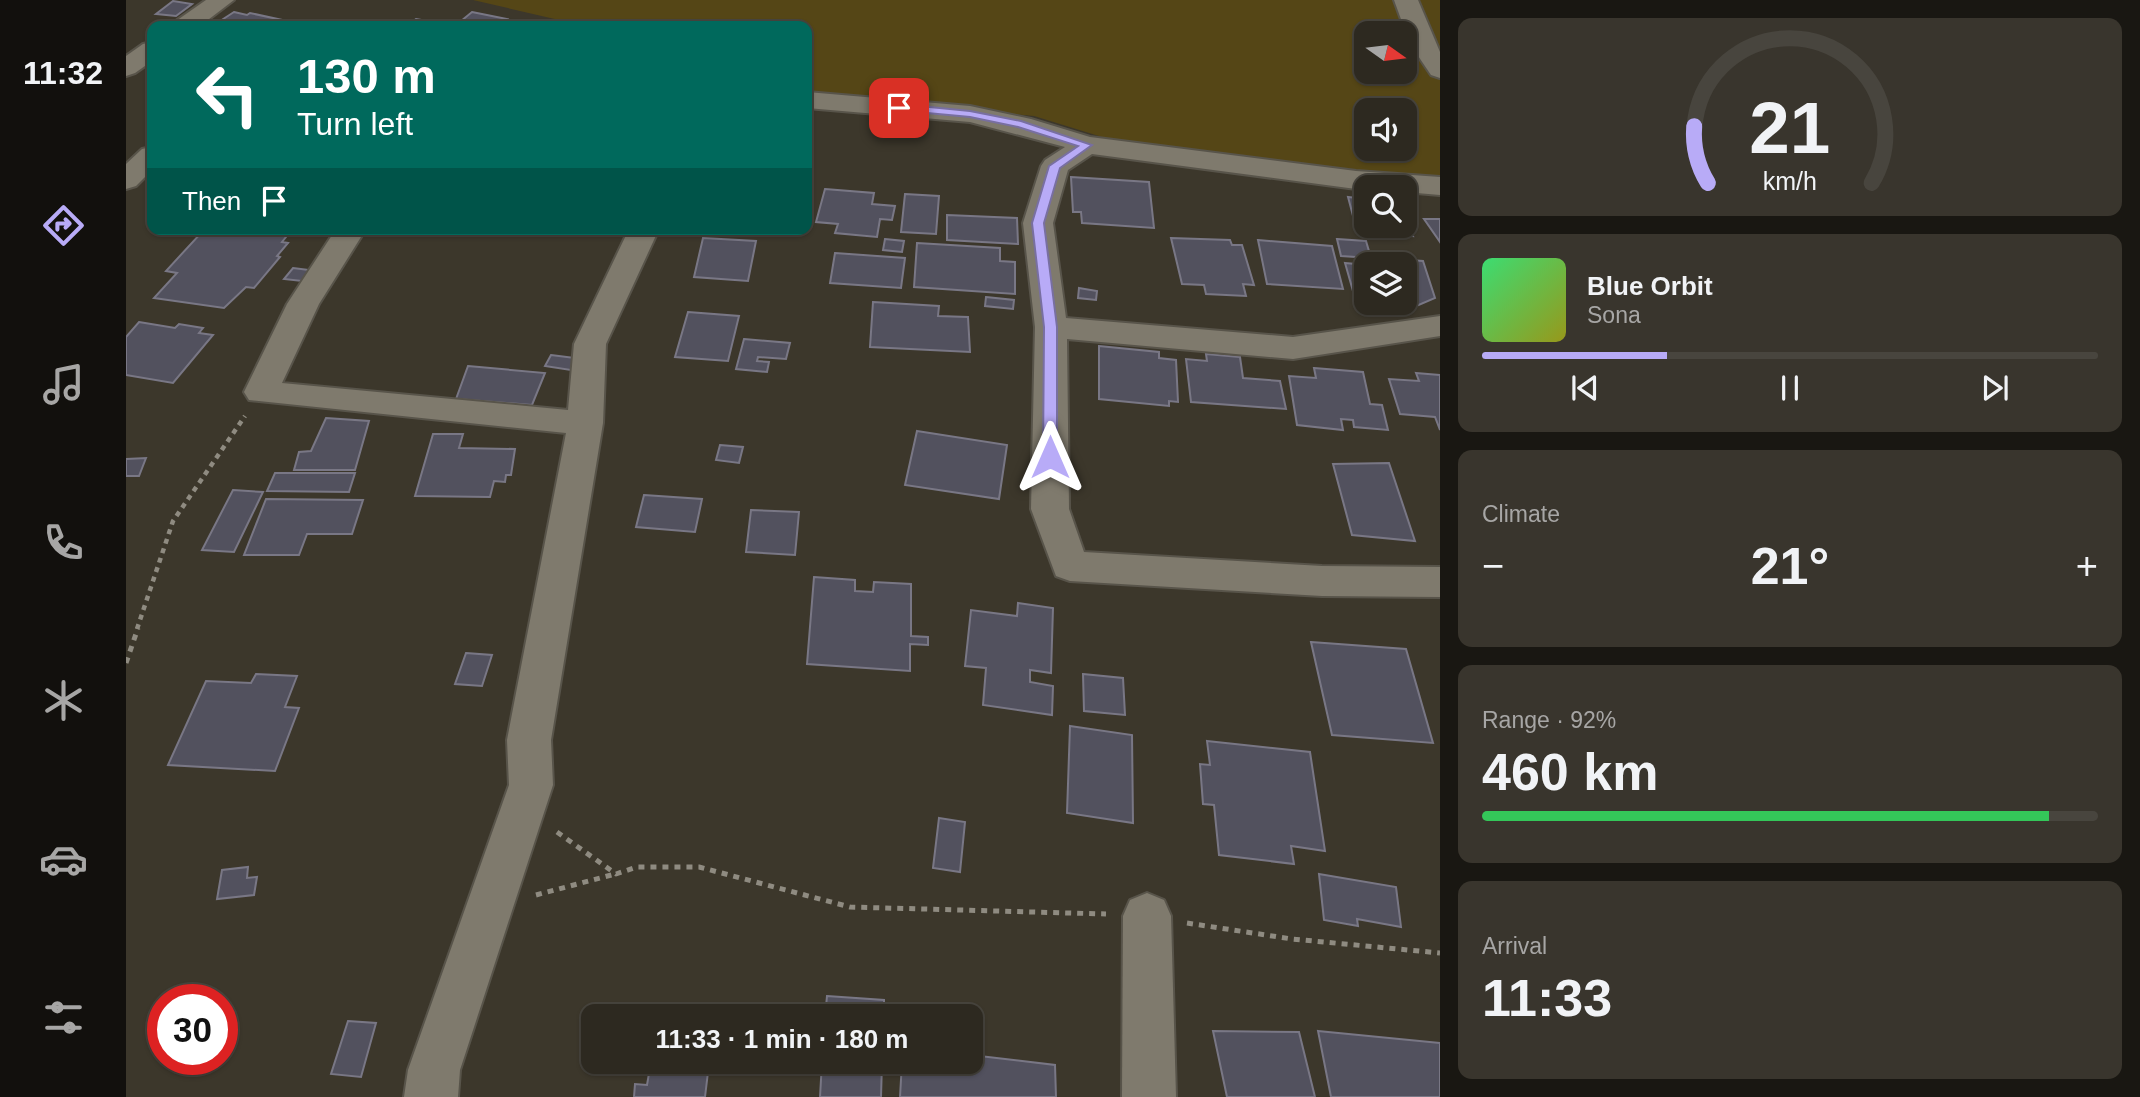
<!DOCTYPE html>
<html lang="en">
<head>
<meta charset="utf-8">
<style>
	body { margin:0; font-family:Arial,sans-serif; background:#39352d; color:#f1f3f6; height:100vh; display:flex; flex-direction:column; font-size:26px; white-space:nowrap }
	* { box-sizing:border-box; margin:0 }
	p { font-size:23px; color:#a7a6a5 }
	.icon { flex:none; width:38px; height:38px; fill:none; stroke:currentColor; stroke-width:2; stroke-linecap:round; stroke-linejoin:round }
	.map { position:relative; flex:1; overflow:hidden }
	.drawer { display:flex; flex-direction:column; gap:18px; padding:18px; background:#191712; width:700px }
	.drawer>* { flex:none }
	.hud { position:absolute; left:21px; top:21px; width:665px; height:214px; border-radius:14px; box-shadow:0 2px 5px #0004,0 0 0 2px #48453e; background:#00695c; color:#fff; overflow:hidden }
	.needle { width:46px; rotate:104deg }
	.tools { position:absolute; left:1228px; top:21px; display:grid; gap:14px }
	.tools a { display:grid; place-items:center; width:63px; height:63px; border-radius:14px; background:#2d2920; box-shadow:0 2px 5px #0004,0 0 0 2px #48453e; font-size:35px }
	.speed { position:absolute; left:21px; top:984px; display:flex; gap:14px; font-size:35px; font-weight:700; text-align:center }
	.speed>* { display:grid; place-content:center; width:91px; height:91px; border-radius:50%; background:#2d2920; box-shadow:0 2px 5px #0004,0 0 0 2px #48453e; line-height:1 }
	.speed .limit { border:10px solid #d22; background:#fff; color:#111 }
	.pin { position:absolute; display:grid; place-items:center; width:60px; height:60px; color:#fff; margin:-30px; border-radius:14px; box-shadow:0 4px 10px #0006 }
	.me { position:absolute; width:77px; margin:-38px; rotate:0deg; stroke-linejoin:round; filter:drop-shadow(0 0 5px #0008) }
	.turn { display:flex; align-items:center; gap:24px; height:147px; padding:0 35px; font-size:32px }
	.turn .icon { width:91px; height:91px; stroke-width:2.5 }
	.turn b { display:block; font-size:49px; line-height:60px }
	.then { display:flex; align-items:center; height:66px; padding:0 35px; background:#0003; gap:14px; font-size:26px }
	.big { font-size:52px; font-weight:800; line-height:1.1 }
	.drawer .tile { flex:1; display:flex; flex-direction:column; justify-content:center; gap:10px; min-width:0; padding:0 24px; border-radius:14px; background:#39352d }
	.drawer .dial { align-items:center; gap:0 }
	.dial svg { height:182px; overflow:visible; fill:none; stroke:#48453e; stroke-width:7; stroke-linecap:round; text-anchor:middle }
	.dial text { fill:#f1f3f6; stroke:none }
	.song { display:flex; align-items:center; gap:21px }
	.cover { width:84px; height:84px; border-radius:10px; background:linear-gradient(135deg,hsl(140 70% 55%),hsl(60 70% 35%)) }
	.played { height:7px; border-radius:4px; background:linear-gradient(90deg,#b8abf7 30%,#48453e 30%) }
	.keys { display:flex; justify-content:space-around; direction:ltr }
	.heat { display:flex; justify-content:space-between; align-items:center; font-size:38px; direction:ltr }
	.charge { height:10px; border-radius:5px; background:linear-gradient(90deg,#34c759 92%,#48453e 0) }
	.trip { position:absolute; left:455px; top:1004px; width:402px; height:70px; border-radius:14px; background:#2d2920; box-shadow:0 2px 5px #0004,0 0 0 2px #48453e; font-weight:800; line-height:70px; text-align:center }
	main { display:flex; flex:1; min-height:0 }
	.menu { display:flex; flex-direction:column; width:126px; justify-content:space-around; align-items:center; background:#12100d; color:#a7a6a5 }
	.menu .icon { width:49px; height:49px }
	.menu .active { color:#b8abf7 }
	.menu b { font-size:32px; color:#f1f3f6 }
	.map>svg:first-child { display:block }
	.green { fill:#554616; fill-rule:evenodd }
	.building { fill:#52515e; stroke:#797785; stroke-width:2 }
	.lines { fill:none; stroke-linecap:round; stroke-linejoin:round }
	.street-casing { stroke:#58544a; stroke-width:4 }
	.path-far1 { stroke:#8f8b81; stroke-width:4.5; stroke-dasharray:5 5; stroke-linecap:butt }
	.path { stroke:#8f8b81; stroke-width:5; stroke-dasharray:6 6; stroke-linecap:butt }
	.street { fill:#7f7a6d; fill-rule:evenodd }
	.route { fill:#b8abf7; stroke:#786fa1; stroke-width:2 }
</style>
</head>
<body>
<main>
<nav class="menu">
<b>11:32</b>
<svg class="icon active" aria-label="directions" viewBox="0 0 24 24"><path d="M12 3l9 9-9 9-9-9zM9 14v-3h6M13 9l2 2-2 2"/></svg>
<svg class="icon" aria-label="music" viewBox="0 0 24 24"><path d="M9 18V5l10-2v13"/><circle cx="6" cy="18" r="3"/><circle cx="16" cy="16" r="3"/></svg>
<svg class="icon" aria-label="phone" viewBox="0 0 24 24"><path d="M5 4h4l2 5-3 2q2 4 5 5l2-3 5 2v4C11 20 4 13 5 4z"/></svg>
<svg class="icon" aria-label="climate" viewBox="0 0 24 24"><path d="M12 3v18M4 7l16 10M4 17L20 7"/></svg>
<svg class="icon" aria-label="car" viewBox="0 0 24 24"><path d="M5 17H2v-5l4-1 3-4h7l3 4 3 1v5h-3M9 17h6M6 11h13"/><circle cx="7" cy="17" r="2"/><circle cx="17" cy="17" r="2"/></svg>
<svg class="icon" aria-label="filters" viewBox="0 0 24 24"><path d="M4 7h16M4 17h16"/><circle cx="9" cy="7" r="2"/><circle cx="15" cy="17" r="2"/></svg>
</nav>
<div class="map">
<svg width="1314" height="1097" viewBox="0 0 1314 1097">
	<rect width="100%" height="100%" fill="#3c372b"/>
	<path class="green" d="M347,0H1314V177L1246,174L989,141L908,116L681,93V26H459ZM1241,33H1279V72H1241ZM1241,110H1279V149H1241Z"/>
	<g class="building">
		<polygon points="47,1 66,4 50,16 30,14"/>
		<polygon points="108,12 121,15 124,13 170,23 165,26 88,25"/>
		<polygon points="346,12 381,19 372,26 329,26"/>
		<polygon points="290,19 307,22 302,26 269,26 276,20 286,22"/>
		<polygon points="945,177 1023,182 1028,228 956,223 955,212 947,212"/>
		<polygon points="699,189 748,193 746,204 769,206 766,220 754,219 751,237 709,233 712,224 690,222"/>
		<polygon points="779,194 813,196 810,234 775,232"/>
		<polygon points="1222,197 1241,199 1241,226 1279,226 1279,212 1287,236 1231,231"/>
		<polygon points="821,215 891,218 892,244 821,240"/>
		<polygon points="1298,219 1314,219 1314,242"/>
		<polygon points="92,229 144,229 164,232 156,242 162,243 151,256 154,257 128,288 120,287 98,308 28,298 51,273 40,271 75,233 87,235"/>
		<polygon points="577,238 630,241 622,281 568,277"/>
		<polygon points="1045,238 1104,240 1106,245 1116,245 1128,285 1117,284 1120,296 1080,294 1078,285 1056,284"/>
		<polygon points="759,239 778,241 776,252 757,250"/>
		<polygon points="1211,239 1240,241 1245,258 1215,256"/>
		<polygon points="1132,240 1206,246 1217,289 1141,284"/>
		<polygon points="791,243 874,248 874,261 889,262 889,294 788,287"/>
		<polygon points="709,253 779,258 775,288 704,283"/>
		<polygon points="1254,258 1297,261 1309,298 1288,307 1269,305 1268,303 1279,303 1279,264 1251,264"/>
		<polygon points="1219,263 1241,265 1241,299 1229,298"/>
		<polygon points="167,268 183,270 176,281 158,279"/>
		<polygon points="953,288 971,291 970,300 952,298"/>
		<polygon points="860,297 888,300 887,309 859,306"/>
		<polygon points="747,302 813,306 812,316 842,317 844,352 744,347"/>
		<polygon points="562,312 613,316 602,361 549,357"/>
		<polygon points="13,322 49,328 53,324 77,328 73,333 87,335 47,383 0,375 0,337"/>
		<polygon points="618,339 664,343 660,359 632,357 631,361 643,362 641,372 610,369"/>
		<polygon points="973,346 1033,352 1033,358 1050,360 1052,402 1043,401 1043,406 973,399"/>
		<polygon points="1080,354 1114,357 1117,378 1154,381 1160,409 1065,402 1060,359 1081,361"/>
		<polygon points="425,355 457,359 451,371 419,366"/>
		<polygon points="342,366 419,373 406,405 330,399"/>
		<polygon points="1188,368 1237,372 1244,404 1256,405 1262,430 1228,427 1227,420 1215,419 1217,430 1171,425 1163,376 1190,378"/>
		<polygon points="1290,373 1314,375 1314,430 1309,417 1274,414 1263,379 1293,381"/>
		<polygon points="200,418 243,421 229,470 168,470 173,452 185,451"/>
		<polygon points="791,431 881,445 873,499 779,485"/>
		<polygon points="307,434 337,434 333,448 389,449 385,475 380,475 379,482 368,481 364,497 289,496"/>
		<polygon points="594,445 617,447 613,463 590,460"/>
		<polygon points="20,458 13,476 0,476 0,459"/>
		<polygon points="1263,463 1289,541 1226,535 1207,464"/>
		<polygon points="149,473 229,473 223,492 141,491"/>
		<polygon points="107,490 137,492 108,552 76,550"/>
		<polygon points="518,495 576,499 569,532 510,527"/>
		<polygon points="140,499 237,500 226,534 181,534 173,555 118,555"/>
		<polygon points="625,510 673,512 669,555 620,552"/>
		<polygon points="688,577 729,580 729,591 747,592 748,582 785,584 785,636 802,637 802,645 784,644 784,671 681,664"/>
		<polygon points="892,603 927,608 925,673 904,670 904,682 927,686 926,715 857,705 860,668 839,666 845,610 891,616"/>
		<polygon points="1185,642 1280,649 1307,743 1206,735"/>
		<polygon points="340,653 366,655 356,686 329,684"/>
		<polygon points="130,674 171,676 159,707 173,708 149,771 42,765 80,681 125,683"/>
		<polygon points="957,674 997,678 999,715 958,711"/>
		<polygon points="944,726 1006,735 1007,823 941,813"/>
		<polygon points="1081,741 1184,752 1199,851 1165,846 1168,864 1093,855 1088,805 1077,804 1074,764 1084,765"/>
		<polygon points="813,818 839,822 834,872 807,868"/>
		<polygon points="122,867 121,878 131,877 128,895 91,899 96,870"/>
		<polygon points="1193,874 1270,887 1275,927 1231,919 1232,926 1198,920"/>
		<polygon points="701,996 758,1000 758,1017 699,1017"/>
		<polygon points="222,1021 250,1023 235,1077 205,1074"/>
		<polygon points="1087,1031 1173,1032 1189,1097 1101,1097"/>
		<polygon points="1192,1031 1314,1043 1314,1097 1205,1097"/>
		<polygon points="845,1055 929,1065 930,1097 774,1097 776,1062 845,1062"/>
		<polygon points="525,1062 615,1062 614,1075 582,1072 579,1097 508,1097 509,1084 521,1085"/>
		<polygon points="696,1062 756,1062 755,1097 694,1097"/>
	</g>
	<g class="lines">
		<defs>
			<g id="street">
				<polygon points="80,0 108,0 74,26 47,26 50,21"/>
				<polygon points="1268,0 1292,0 1314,52 1314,78 1305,75 1284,44"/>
				<polygon points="26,42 26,61 9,73 0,76 0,56 17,44"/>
				<polygon points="681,92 844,106 905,119 964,137 1230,171 1314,177 1314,195 1279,192 1279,187 1230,189 966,154 942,170 927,223 940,318 1167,337 1314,316 1314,336 1167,359 941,339 943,509 958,552 1196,566 1314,567 1314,597 1196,596 944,581 930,576 905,509 909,327 897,223 915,166 919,160 939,147 844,122 681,108"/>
				<polygon points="26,147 26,170 10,186 0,189 0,164 16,149"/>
				<polygon points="210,229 240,229 193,304 156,383 442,410 448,344 503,229 533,229 480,344 477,423 425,740 427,785 334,1070 332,1097 278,1097 282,1070 383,785 381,740 440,433 123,400 118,392 161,304"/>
				<polygon points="1021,893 1038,900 1045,916 1050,1097 996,1097 997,916 1004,900"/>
			</g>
		</defs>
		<use href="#street" class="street-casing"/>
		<polyline class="path-far1" points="11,629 47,521 119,416"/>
		<g class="path">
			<polyline points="0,663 12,628"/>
			<polyline points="431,832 490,874 511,867 573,867 724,907 980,914"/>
			<polyline points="410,895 489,874"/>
			<polyline points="1061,923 1166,939 1314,953"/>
		</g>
		<use href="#street" class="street"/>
	</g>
	<polygon class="route" points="773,104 844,111 895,121 966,145 934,168 918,223 931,327 931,457 929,461 924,463 917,457 918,327 906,223 923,166 952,146 892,127 844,117 769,110 767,108"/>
</svg>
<div class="tools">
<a><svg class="needle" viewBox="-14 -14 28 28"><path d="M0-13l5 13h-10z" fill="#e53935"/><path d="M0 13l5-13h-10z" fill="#a7a6a5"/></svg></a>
<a><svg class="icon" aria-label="sound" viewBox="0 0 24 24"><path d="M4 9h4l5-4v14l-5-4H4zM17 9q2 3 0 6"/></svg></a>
<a><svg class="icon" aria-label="search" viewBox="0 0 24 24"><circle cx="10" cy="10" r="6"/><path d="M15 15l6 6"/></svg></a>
<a><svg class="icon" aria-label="layers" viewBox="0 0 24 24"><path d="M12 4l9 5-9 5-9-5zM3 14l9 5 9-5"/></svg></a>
</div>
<div class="speed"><div class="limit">30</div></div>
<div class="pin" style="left:773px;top:108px;background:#d93025"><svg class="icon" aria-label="arrive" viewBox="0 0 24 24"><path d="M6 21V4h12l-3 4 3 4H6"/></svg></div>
<svg class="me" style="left:924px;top:457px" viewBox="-20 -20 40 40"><path d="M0-17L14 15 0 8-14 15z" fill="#b8abf7" stroke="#fff" stroke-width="4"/></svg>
<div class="trip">11:33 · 1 min · 180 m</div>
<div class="hud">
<div class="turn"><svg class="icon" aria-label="left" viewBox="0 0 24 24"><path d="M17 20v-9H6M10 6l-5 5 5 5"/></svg><div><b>130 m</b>Turn left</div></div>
<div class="then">Then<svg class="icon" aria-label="arrive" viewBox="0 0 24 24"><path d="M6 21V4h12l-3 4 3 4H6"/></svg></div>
</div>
</div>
<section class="drawer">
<div class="tile dial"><svg viewBox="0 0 100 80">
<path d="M14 69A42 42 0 1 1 86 69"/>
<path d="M14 69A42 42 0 0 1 8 44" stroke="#b8abf7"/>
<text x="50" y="56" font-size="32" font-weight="700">21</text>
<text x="50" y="72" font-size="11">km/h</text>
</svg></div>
<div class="tile">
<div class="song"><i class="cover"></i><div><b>Blue Orbit</b><p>Sona</p></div></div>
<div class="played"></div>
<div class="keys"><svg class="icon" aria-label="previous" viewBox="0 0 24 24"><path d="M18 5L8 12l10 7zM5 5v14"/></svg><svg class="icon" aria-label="pause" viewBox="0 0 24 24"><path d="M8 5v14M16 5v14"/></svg><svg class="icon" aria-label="next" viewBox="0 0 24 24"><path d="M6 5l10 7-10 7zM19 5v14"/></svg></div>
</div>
<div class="tile"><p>Climate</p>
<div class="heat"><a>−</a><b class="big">21°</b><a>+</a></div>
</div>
<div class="tile"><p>Range · 92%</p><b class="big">460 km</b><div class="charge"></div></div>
<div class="tile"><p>Arrival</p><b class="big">11:33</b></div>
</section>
</main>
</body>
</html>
